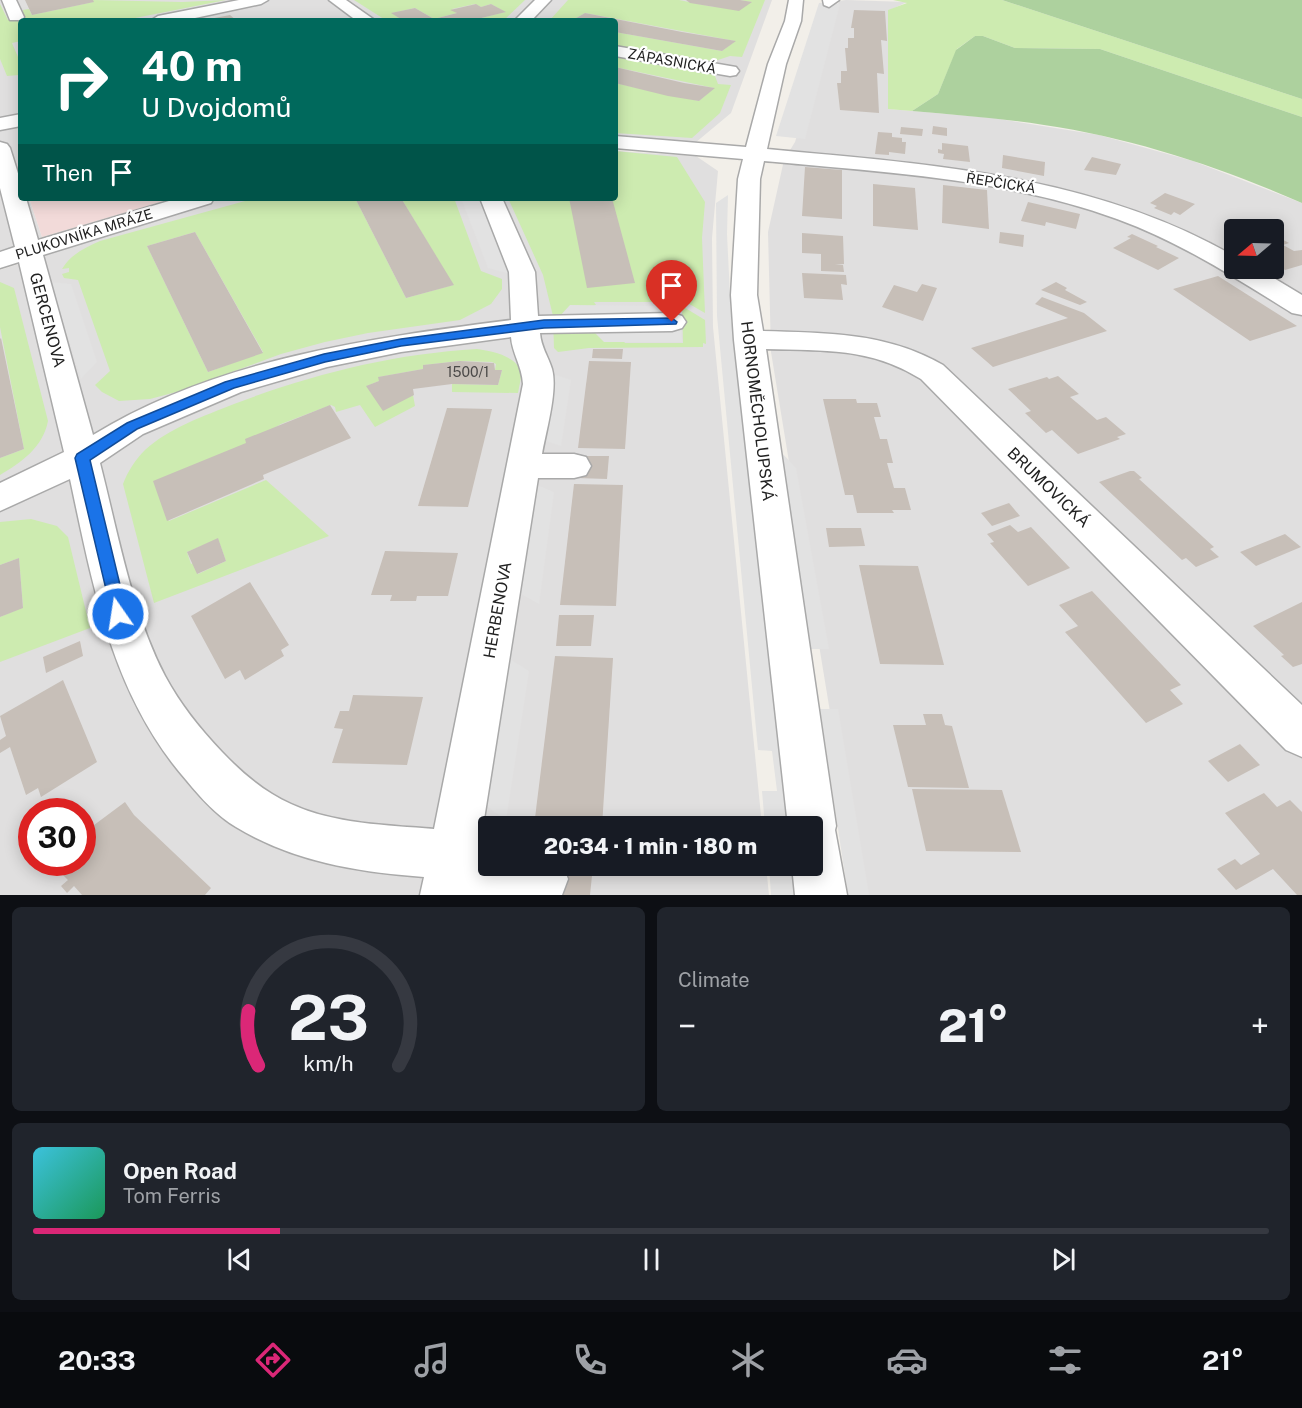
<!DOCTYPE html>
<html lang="en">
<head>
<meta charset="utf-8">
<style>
	body { margin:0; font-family:"Public Sans",sans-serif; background:#20242c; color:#f1f3f6; height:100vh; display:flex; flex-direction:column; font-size:22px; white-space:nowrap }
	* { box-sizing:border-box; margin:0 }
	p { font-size:20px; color:#9ea1a6 }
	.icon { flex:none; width:33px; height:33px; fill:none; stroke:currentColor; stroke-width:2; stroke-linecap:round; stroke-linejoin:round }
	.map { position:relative; height:895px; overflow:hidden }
	.side { display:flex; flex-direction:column; gap:12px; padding:12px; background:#0d0f14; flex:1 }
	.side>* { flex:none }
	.banner { position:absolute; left:18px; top:18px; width:600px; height:183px; border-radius:6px; box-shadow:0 3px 15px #0003; background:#00695c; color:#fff; overflow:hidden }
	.needle { width:39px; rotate:251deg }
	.controls { position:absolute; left:1224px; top:219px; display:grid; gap:12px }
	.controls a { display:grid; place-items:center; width:60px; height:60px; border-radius:6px; background:#171b24; box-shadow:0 3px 15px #0003; font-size:30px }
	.speed { position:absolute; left:18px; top:798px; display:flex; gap:12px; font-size:30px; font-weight:700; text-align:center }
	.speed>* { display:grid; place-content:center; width:78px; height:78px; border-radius:50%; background:#171b24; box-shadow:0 3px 15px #0003; line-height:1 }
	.speed .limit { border:9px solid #d22; background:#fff; color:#111 }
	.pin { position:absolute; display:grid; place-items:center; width:51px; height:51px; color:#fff; margin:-62px -26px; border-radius:50% 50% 50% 0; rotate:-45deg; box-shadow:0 0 6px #0007 }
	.pin .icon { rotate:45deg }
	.me { position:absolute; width:66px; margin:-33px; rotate:347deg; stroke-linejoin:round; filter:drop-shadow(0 0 4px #0008) }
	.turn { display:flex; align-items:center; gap:21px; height:126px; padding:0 24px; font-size:27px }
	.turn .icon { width:78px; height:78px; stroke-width:2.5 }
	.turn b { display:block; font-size:42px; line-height:51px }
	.then { display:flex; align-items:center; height:57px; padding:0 24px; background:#0003; gap:12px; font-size:22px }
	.big { font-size:45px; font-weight:800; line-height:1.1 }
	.side .card { flex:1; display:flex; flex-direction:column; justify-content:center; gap:9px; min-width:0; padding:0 21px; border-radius:9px; background:#20242c }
	.side .dial { align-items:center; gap:0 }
	.dial svg { height:156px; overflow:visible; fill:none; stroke:#363941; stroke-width:7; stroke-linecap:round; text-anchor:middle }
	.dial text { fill:#f1f3f6; stroke:none }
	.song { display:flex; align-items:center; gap:18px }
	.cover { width:72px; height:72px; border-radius:9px; background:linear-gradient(135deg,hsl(190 70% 55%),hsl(150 70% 35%)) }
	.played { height:6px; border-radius:3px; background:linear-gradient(90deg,#db2777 20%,#363941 20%) }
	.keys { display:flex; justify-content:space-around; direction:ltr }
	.heat { display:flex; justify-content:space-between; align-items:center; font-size:33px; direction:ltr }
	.side .tiles { flex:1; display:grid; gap:12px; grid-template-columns:1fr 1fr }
	.card:last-child { grid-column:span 2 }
	.trip { position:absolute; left:478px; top:816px; width:345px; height:60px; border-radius:6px; background:#171b24; box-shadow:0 3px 15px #0003; font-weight:800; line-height:60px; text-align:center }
	.menu { display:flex; height:96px; justify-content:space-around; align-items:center; background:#090b0e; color:#9ea1a6 }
	.menu .icon { width:42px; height:42px }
	.menu .selected { color:#db2777 }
	.menu b { font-size:27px; color:#f1f3f6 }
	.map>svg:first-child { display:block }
	.residential { fill:#e0dfdf; fill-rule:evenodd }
	.commercial { fill:#f2dad9 }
	.grass { fill:#cdebb0; fill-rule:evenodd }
	.forest { fill:#add19e }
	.parking { fill:#e2e2e2 }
	.building { fill:#c7bfb8 }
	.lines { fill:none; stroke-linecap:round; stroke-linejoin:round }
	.minor-casing { stroke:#a9a9a9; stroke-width:3 }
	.minor { fill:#fff; fill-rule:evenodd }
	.route { fill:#1a73e8; stroke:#114b97; stroke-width:1.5 }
	.labels { text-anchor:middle; stroke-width:4.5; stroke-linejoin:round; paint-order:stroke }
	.far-street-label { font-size:14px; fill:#222; stroke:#fff }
	.number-label { font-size:14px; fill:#4b4948 }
	.street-label { font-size:16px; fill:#222; stroke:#fff }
</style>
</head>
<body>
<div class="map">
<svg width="1302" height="895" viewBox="0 0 1302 895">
	<rect width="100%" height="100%" fill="#f2efe9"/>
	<g class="residential">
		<polygon points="0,0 772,0 731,113 695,143 615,136 615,21 21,21 21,198 29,198 42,237 0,252"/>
		<path d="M846,0L907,2L888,11L889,109L993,118L1099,135L1193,161L1302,203V895H860L771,352L768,232L784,160L795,142L839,1ZM1234,230H1274V268H1234Z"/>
		<path d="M615,151L696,156L718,171L712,238L713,327L762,826H489V866H766L769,895H0V270L224,198H615ZM32,812H82V862H32Z"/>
	</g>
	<polygon class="commercial" points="29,198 174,198 42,237"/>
	<g class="grass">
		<polygon points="93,0 182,2 226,0 120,21 21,21 21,41 12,43 21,64 21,79 19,75 7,76 0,59 0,4 8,20 23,17 23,10 29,9 32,15 93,2"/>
		<polygon points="354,0 525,0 503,21 469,21 505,12 491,4 481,7 475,4 452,9 457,13 434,19 415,8 392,13 404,21 387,21"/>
		<polygon points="568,0 679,0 714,7 751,2 740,0 765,0 742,57 730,56 712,62 615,46 615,32 722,51 735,41 585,13 571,21 549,21"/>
		<polygon points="893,0 1002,0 1302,99 1302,117 1100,49 1015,48 983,36 975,36 957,49 938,94 912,111 888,109 888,10 907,3"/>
		<polygon points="615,56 708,72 715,76 718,84 731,85 720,113 692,138 615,133 615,83 699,101 714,88 615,67"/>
		<polygon points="615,151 677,157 705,202 702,238 705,313 677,297 671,299 671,302 594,302 596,305 585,309 605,316 625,343 683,343 682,306 705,320 706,344 703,343 703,347 589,348 558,352 554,348 553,318 555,317 553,316 543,275 508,198 615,198"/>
		<path d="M256,198H355L406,298L453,285L401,198H454L481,271L502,279V289L491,304L460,320L368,333L325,342L281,354L180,391L150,399L119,401L102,392L95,385L110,371L78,280L64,278L62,274L69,272V268L62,269C71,254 85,248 100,241ZM195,232L263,352L208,372L147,246Z"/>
		<path d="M0,282L14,288L48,421C43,447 22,462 0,475V458L24,449L0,327Z"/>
		<path d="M477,349C491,351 519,356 521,374C521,380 519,387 518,393L452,392V384L498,385L502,370H495L496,364L492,362L460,361L424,365L423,369L379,377V381L367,386L413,395L415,406L375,427L360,405L336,412L335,407L331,405L281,424L247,444L154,482L169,521L266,480L329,536L154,603L123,484C128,471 135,460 145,450C169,428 204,416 234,404C313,374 392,354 477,349ZM218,539L226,561L198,574L193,563L191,564L187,552Z"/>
		<polygon points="31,519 57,526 68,537 90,628 0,662 0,617 23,607 19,558 0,565 0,522"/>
	</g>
	<g class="forest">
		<polygon points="1002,0 1302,0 1302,99"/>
		<path d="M975,36H983L1015,48L1100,49L1302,117V203C1220,167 1133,138 1044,125C1000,118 956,115 912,111L938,94L956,50Z"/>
	</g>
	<g class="parking">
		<polygon points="829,2 840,4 805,139 776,136 819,3"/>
		<polygon points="728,195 727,234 731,316 788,826 765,826 762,791 777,791 772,751 758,750 717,316 716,203"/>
		<polygon points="461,198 480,198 510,274 488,268"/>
		<polygon points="50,282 71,284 97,362 81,379"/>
		<polygon points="570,305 675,306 668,317 558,318"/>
		<polygon points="592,330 681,330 682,342 604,342"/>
		<polygon points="547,372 571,380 561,446 537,438"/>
		<polygon points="780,451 796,468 829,649 810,649"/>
		<polygon points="530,482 554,492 539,604 512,589"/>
		<polygon points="500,653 529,671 506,820 476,799"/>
		<polygon points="820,709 838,709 869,895 848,895"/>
		<polygon points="769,866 793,866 796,895 771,895"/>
	</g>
	<g class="building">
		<polygon points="25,0 93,0 94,2 32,15"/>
		<polygon points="686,0 740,0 752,2 739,11 690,3"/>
		<polygon points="476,4 481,7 491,4 506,12 469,21 404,21 391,13 415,8 434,19 457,13 450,10"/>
		<polygon points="854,10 885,11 887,41 881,40 884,74 877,73 879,113 840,110 837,83 841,83 841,71 847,71 845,48 848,48 848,38 854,38 854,28 851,28"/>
		<polygon points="585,13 682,32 736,41 722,51 615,32 615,21 571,21"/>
		<polygon points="230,15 237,21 204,21 204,20"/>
		<polygon points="615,67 684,83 715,88 699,101 668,96 615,83"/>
		<polygon points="933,126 947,128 947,136 932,134"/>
		<polygon points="901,127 923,129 922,136 900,134"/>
		<polygon points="878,132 892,133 892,137 902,138 902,142 906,142 905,154 889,152 889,155 875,154"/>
		<polygon points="942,143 968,146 970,162 943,159 944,154 938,153 938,149 942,150"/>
		<polygon points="1003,155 1045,162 1044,176 1002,168"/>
		<polygon points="1092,157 1121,164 1116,175 1084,170"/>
		<polygon points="805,167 842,170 842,219 802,216"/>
		<polygon points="873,184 915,188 918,230 873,226"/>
		<polygon points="943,185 987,190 989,229 942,223"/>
		<polygon points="1165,193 1195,204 1180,215 1174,212 1171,215 1154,208 1157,206 1150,203"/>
		<polygon points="355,198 401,198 454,285 406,298"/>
		<polygon points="569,198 612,198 635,283 587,288"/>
		<polygon points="1028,202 1080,214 1076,229 1046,222 1045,226 1021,221"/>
		<polygon points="195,232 263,353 208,372 147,246"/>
		<polygon points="1000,232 1024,235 1023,247 999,243"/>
		<polygon points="802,233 843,236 844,264 835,265 843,265 844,272 821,271 821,254 802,253"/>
		<polygon points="1132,234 1158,246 1156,247 1179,258 1158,270 1113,248 1131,238 1127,237"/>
		<polygon points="1274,235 1289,243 1283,245 1294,251 1302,250 1302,265 1285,270 1274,263"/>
		<polygon points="802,273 846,275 847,285 841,284 843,300 804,298"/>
		<polygon points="1218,276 1270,309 1297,326 1250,341 1173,289"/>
		<polygon points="1056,282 1067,288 1065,290 1087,302 1080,305 1041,290"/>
		<polygon points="922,284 937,288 923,321 882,307 894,285 917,292"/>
		<polygon points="1042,297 1084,313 1107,331 993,367 971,348 1068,318 1035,304"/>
		<polygon points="1,338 24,449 0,458 0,339"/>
		<polygon points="593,349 623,349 622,359 592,358"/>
		<polygon points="460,361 494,363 495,370 502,370 498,385 452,384 413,389 414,395 383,411 366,386 379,381 378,377 423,369 423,365"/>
		<polygon points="589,361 631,362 625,449 578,448"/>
		<polygon points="1058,376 1079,394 1070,397 1082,407 1097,420 1106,417 1126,434 1117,437 1120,439 1078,454 1052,430 1046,433 1025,413 1031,411 1008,389 1047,377 1049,379"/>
		<polygon points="823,399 856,399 857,403 877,403 881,417 874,417 880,439 887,439 893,463 887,463 894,488 905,488 911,510 892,510 894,513 857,513 853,495 845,495"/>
		<polygon points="330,405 351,438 263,475 264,479 167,521 153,481 246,443 245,439"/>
		<polygon points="447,408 492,409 468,507 418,506"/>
		<polygon points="579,456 609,456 607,479 577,478"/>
		<polygon points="1130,471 1134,471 1142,478 1139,479 1214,547 1210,549 1219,557 1196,567 1186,558 1182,560 1099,482"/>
		<polygon points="574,484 623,485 616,606 560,605"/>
		<polygon points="1009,503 1020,516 992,526 981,513"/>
		<polygon points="1010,525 1018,532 1031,527 1070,568 1028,586 990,543 994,542 987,534"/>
		<polygon points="826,528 861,528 865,546 829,547"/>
		<polygon points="1285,534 1301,547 1256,566 1240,552"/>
		<polygon points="218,538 226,561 197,574 187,552"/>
		<polygon points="385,551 458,553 448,596 417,596 416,601 390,601 392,595 371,595"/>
		<polygon points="19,558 23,608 0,617 0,565"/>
		<polygon points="859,565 918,566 944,665 880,664"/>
		<polygon points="250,582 289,645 281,650 284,656 245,680 240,670 225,679 191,616"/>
		<polygon points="1092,591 1181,685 1170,690 1183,704 1146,723 1065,632 1078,626 1059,605"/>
		<polygon points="1302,602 1302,664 1293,667 1281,656 1284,655 1253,626"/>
		<polygon points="559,615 594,615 591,646 556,646"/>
		<polygon points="80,641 83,656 46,673 43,657"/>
		<polygon points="555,656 613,658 602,826 534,826"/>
		<polygon points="63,680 97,762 41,797 38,788 26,795 10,747 0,753 0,740 6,736 0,716"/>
		<polygon points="353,695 423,697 407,765 332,763 343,729 334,728 340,711 349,711"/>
		<polygon points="923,714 942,714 945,725 952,726 969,788 908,787 893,725 926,725"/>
		<polygon points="1240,744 1260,765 1228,782 1208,761"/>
		<polygon points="912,789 1002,790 1021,852 926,851"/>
		<polygon points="1264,793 1277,807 1290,800 1302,812 1302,895 1297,895 1273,869 1236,890 1217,869 1235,859 1241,865 1260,854 1225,813"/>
		<polygon points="125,802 134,815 211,888 205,895 82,895 74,886 67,893 61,886 68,880 57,869 64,862 82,862 82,834"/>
		<polygon points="552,866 593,866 590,895 549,895"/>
	</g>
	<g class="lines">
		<defs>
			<g id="minor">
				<polygon points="2,0 16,0 24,17 22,20 10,20"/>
				<polygon points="239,0 268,0 261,4 181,21 150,21 158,16"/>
				<polygon points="329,0 346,0 376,21 357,21"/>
				<polygon points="535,0 551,0 531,21 514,21"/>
				<path d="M789,0H803L801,21L786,64L767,149C928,164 1091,174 1234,256V268H1257L1302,295V315L1292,313C1236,278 1180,242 1117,219C1005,178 882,172 764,161L760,179L757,295L763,331C826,333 886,332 943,365L1302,705V757L1286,750L921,379C869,347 825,351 766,349L836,826L835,830L847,895H795L792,866H813V826H788L734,340L731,295L738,179L743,159L615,148V136L746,147L768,64L785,21Z"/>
				<polygon points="823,0 839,0 829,7 824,5"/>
				<polygon points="615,46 730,66 736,67 739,71 736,75 730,76 615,56"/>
				<polygon points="21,114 21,126 0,130 0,118"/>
				<path d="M0,142L7,144L10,148L21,183V198H26L38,240L179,198H214L211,203L43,255L93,435C216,359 370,338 511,320L509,272L480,198H502L535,272L538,316L672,313L682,316L686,322L682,328L672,331L540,333C541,347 548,356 552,369C558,390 546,431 542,454H574L586,457L591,466L586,475L574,478H538L479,851L489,852V866H563L568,879L562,895H420L424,877C358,872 294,862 236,827C217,816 201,798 187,781C112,696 93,586 70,479L0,511V483L64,452L19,262L0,268V252L15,247L0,188ZM511,337C512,353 522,366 523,384L434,829C387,825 334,824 291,804C264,792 242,773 222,752C200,729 180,704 165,676C131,610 118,533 100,463L143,434L241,392L327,367L401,352Z"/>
			</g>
		</defs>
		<use href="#minor" class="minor-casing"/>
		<use href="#minor" class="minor"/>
	</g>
	<polygon class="route" points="672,318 677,322 676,324 544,328 401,346 325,362 234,388 137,429 90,460 127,614 124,619 118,621 113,619 75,458 77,454 127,423 225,382 324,354 401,339 544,320"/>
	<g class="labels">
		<g class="far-street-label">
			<text transform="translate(672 61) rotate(10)" y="5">ZÁPASNICKÁ</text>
			<text transform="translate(1001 183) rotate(9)" y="5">ŘEPČICKÁ</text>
			<text transform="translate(84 234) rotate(-17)" y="5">PLUKOVNÍKA MRÁZE</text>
		</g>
		<g class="number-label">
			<text x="468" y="377">1500/1</text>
		</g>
		<g class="street-label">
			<text transform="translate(48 320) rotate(75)" y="6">GERCENOVA</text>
			<text transform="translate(758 411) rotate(83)" y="6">HORNOMĚCHOLUPSKÁ</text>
			<text transform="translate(1049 487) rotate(44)" y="6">BRUMOVICKÁ</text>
			<text transform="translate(497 610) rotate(-80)" y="6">HERBENOVA</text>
		</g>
	</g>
</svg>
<div class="controls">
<a><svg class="needle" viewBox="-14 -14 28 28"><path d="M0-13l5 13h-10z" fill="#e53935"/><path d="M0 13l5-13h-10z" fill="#9ea1a6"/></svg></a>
</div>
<div class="speed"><div class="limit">30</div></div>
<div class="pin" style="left:672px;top:322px;background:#d93025"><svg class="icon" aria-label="arrive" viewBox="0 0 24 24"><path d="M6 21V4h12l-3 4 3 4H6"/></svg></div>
<svg class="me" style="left:118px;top:614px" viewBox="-20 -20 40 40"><circle r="17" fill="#1a73e8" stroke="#fff" stroke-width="3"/><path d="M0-11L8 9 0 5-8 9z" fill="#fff"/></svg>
<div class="trip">20:34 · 1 min · 180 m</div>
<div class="banner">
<div class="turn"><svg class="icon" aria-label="right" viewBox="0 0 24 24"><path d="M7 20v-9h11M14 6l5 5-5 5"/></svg><div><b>40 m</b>U Dvojdomů</div></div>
<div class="then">Then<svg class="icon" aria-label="arrive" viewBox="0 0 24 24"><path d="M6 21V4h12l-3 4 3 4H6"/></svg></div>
</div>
</div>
<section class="side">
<div class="tiles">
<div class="card dial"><svg viewBox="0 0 100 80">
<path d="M14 69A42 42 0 1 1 86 69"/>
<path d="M14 69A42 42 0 0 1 9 41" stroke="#db2777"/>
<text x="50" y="56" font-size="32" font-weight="700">23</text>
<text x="50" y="72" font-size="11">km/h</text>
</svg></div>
<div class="card"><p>Climate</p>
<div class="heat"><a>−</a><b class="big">21°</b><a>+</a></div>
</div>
<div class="card">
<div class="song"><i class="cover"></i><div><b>Open Road</b><p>Tom Ferris</p></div></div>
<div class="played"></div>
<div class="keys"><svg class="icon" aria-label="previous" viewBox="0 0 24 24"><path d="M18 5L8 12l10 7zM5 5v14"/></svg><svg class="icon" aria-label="pause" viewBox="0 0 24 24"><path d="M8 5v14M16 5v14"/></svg><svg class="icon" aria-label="next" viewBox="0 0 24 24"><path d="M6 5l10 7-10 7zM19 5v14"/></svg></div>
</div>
</div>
</section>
<nav class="menu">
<b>20:33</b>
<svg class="icon selected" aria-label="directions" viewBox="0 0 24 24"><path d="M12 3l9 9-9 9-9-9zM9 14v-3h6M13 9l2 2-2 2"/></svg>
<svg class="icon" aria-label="music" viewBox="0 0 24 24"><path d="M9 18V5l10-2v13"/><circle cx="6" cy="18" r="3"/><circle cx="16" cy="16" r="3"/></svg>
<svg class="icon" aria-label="phone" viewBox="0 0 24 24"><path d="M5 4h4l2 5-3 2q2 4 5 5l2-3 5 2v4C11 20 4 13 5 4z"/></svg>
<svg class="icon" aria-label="climate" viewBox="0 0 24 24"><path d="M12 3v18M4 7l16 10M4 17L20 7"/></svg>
<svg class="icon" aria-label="car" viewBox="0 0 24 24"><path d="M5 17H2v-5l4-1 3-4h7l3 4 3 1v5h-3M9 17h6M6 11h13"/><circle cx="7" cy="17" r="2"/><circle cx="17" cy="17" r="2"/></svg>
<svg class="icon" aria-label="filters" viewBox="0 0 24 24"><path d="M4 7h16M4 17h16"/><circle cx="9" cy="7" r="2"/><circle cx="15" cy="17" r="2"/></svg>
<b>21°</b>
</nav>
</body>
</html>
